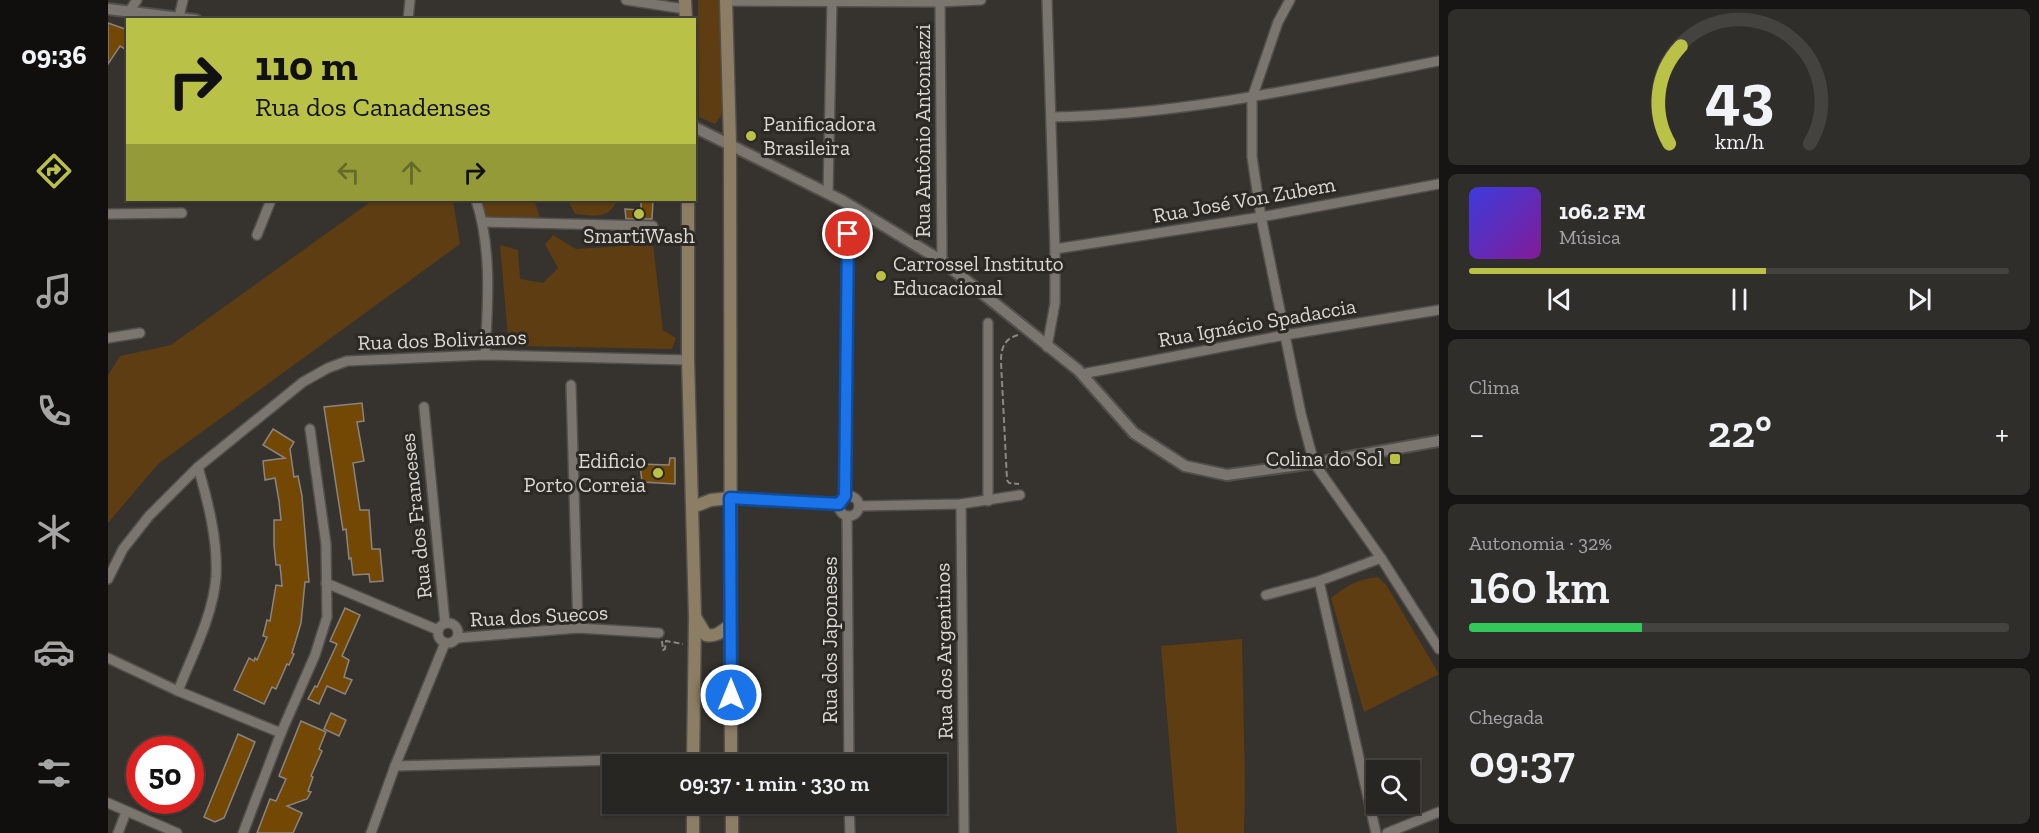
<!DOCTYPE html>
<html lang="pt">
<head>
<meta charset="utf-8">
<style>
	body { margin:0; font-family:"Zilla Slab",serif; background:#302e2a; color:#f1f3f6; height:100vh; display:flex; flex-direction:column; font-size:22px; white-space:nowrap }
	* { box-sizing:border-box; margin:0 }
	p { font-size:20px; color:#a5a5a5 }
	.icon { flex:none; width:33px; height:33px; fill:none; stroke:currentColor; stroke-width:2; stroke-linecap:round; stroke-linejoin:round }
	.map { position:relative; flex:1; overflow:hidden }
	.panel { display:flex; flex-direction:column; gap:9px; padding:9px; background:#161513; width:600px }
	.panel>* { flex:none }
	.top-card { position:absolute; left:18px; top:18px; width:570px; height:183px; border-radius:0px; box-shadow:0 2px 4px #0004,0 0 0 2px #444340; background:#b9c146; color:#111; overflow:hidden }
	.tools { position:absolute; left:1258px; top:760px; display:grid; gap:12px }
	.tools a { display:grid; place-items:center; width:54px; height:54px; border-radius:0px; background:#282622; box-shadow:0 2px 4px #0004,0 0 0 2px #444340; font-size:30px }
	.speed { position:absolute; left:18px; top:736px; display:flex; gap:12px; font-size:30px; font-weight:700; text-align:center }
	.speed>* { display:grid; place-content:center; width:78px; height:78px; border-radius:50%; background:#282622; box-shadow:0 2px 4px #0004,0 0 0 2px #444340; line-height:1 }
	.speed .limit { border:9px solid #d22; background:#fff; color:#111 }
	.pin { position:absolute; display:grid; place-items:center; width:51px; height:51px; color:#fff; margin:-26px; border:3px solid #fff; border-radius:50%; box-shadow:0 2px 6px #0007 }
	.me { position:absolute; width:66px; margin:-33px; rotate:0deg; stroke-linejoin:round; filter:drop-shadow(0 0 4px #0008) }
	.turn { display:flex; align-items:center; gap:21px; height:126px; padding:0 30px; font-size:27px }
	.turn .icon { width:78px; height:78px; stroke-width:2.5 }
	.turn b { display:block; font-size:42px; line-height:51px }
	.lanes { display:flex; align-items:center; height:57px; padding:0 30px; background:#0003; justify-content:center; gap:30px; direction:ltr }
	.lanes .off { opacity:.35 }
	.big { font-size:45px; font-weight:600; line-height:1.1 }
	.panel .card { flex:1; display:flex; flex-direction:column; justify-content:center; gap:9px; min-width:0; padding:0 21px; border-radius:9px; background:#302e2a }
	.panel .dial { align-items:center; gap:0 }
	.dial svg { height:156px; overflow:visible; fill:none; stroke:#444340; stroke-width:7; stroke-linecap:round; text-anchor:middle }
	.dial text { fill:#f1f3f6; stroke:none }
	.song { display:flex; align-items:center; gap:18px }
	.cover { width:72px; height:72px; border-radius:9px; background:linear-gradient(135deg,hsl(240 70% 55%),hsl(290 70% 35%)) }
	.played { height:6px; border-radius:3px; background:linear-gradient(90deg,#b9c146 55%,#444340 55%) }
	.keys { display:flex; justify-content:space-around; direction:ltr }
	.heat { display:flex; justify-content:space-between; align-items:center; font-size:33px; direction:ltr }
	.charge { height:9px; border-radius:4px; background:linear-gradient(90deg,#34c759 32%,#444340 0) }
	.trip { position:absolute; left:494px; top:754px; width:345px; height:60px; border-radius:0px; background:#282622; box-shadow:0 2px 4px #0004,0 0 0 2px #444340; font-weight:600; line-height:60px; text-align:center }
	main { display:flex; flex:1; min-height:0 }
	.dock { display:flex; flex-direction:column; width:108px; justify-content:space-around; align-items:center; background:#100f0e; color:#a5a5a5 }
	.dock .icon { width:42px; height:42px }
	.dock .active { color:#b9c146 }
	.dock b { font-size:27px; color:#f1f3f6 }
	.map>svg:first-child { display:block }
	.green { fill:#5d3d11 }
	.building { fill:#734805; stroke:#8b8580; stroke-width:1.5 }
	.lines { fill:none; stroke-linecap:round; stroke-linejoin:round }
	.minor-casing { stroke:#524e4b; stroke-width:12 }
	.tertiary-casing { stroke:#524e4b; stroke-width:14 }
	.secondary-casing { stroke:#524e4b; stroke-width:15 }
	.path { stroke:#8b8884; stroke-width:2; stroke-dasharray:6 3; stroke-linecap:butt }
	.minor { stroke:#7a756f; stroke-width:9 }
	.tertiary { stroke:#7a756f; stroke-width:10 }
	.secondary { stroke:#8c7e65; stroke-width:12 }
	.route-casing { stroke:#114b97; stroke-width:15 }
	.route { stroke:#1a73e8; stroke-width:10 }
	.poi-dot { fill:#b9c146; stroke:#2c2823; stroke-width:2 }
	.labels { text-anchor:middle; stroke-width:6; stroke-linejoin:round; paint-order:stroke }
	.poi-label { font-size:21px; fill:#dbd8d5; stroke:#2c2823; text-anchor:start }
	.street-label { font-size:21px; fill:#dbd8d5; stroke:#2c2823 }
</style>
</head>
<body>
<main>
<nav class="dock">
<b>09:36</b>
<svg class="icon active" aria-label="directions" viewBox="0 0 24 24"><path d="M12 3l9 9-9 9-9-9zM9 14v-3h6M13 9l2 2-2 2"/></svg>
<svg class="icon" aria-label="music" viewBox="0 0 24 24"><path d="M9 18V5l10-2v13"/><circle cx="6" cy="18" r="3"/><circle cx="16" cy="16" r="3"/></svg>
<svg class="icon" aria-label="phone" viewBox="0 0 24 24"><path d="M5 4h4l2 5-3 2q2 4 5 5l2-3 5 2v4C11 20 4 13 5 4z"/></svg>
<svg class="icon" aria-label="climate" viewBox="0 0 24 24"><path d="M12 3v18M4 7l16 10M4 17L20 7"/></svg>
<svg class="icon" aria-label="car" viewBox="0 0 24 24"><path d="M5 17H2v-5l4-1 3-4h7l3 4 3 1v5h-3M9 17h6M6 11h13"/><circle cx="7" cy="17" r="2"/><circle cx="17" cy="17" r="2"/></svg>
<svg class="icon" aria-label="filters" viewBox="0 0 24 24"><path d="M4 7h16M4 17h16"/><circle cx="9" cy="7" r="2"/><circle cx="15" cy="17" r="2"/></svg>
</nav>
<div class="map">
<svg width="1331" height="833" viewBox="0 0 1331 833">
	<rect width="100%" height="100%" fill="#36322d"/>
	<g class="green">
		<polygon points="590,0 613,0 615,106 613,116 607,124 591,117"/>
		<polygon points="265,200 345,200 352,244 50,464 0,523 0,375 12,356 63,345"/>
		<polygon points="373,200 426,200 432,217 379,217"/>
		<path d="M460,200H510C499,220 488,216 467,214Z"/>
		<polygon points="445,235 468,249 545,244 555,330 568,338 564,349 406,346 400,337 392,245 410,250 412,279 435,283 450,268 437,244"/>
		<path d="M1270,577L1279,586L1331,674L1256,712L1223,598C1238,586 1250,579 1270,577Z"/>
		<polygon points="1134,639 1137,784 1136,833 1069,833 1053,646"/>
	</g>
	<g class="building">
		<polygon points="0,23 20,30 20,51 12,46 0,64"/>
		<polygon points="533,200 545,200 544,219 518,219 517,209 533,210"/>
		<polygon points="254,403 256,421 249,422 256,461 245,463 252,510 261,510 264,549 272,549 275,581 262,582 261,574 245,575 243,558 241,559 238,529 235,530 216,407"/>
		<polygon points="165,429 186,442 182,449 186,477 190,476 194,496 201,582 197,582 193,623 184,653 186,654 181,665 179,664 168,689 164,687 156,704 126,690 141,658 146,661 147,658 149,660 159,637 155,636 159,620 162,621 168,585 174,586 172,565 168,565 166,545 166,520 173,520 171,501 167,478 157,480 155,461 177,458 155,445"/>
		<polygon points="562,458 567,458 567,484 534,482 532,464 561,465"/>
		<polygon points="237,608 252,615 234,656 241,660 236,677 244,680 237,694 219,686 211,704 200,699 207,686 209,687 229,644 222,641"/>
		<polygon points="223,713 238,720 231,736 216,729"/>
		<polygon points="193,721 218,732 211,749 214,751 203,776 205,777 200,791 203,792 199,799 179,806 194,813 185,833 149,833 162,799 168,801 178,779 171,776"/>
		<polygon points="130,734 147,742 116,818 107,822 96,817"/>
	</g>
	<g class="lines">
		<defs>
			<g id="minor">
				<polyline points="518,0 577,9"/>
				<polyline points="832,0 834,261"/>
				<polyline points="939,0 947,249 947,303 939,347"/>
				<polyline points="1182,0 1170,22 1144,98 1144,157 1153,217 1193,414 1206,463 1273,558 1331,649"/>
				<polyline points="618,1 832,2 873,0"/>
				<polyline points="22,10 29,0"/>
				<polyline points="71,17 75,0"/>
				<polyline points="300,20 302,0"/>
				<path d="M944,117C1075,115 1203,86 1331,61"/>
				<polyline points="720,194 724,0"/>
				<path d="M368,200C384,248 380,304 377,355"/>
				<polyline points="0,214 74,213"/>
				<polyline points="375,222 545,226"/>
				<polyline points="149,235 163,200"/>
				<polyline points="947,249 1153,217 1331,184"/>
				<polyline points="880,323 880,501"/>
				<polyline points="0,338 32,333"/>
				<polyline points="974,374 1177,335 1331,310"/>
				<polyline points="463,385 470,628"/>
				<polyline points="316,407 337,623"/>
				<polyline points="737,496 739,233"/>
				<circle cx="741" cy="506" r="10"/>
				<polyline points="622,498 731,503"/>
				<polyline points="853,504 856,833"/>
				<polyline points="751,506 853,504 912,495"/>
				<polyline points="739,516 741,765"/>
				<polyline points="0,579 15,549 41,516 90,467 195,382 220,368 239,361 377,355 580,360"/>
				<polyline points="1211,581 1268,833"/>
				<polyline points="218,583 330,630"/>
				<polyline points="1158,595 1211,581 1273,558"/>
				<circle cx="340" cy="633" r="10"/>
				<polyline points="349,638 470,628 551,633"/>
				<polyline points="0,658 70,691 173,733"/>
				<path d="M70,691C84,655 105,616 108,577C110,540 100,502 90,467"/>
				<polyline points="287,766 546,759"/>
				<polyline points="0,803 69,833"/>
				<polyline points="741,804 742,833"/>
				<polyline points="10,833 18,812"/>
				<polyline points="135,833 173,733 207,655 219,617 218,544 202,429"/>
				<polyline points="263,833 287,766 337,643"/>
				<polyline points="1279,833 1331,812"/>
			</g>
			<g id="tertiary">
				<polyline points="0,9 88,20"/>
				<polyline points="586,127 735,201 834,261 970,370 1026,433 1077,466 1119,475 1206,463 1331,441"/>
			</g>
			<g id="secondary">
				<polyline points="577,0 578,20"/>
				<polyline points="618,0 622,143 623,765"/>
				<polyline points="580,200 580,360 587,617 585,765"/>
				<polyline points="585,507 603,500 622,498"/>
				<path d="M587,617L598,635C609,637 614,631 622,625"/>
				<polyline points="624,804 624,833"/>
				<polyline points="585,833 585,804"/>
			</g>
		</defs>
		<use href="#minor" class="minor-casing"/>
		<use href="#tertiary" class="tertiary-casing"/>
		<use href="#secondary" class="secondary-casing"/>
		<g class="path">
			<path d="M910,335C896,339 893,348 893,362L899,480L901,483L911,484"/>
			<polyline points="554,641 555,650 557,649 558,641 575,644"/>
		</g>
		<use href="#minor" class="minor"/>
		<use href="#tertiary" class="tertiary"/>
		<use href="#secondary" class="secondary"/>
	</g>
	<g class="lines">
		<defs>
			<polyline id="route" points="623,695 622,498 731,504 737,496 740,234"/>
		</defs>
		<use href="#route" class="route-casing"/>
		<use href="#route" class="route"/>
	</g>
	<g class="poi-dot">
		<circle cx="643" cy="136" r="6"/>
		<circle cx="531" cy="214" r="6"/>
		<circle cx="773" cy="276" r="6"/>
		<rect x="1281" y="453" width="12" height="12" rx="3"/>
		<circle cx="550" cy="473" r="6"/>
	</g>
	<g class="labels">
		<g class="poi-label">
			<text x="655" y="131">Panificadora<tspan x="655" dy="24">Brasileira</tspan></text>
			<text x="531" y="243" text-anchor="middle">SmartiWash</text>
			<text x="785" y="271">Carrossel Instituto<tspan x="785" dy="24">Educacional</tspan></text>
			<text x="1275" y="466" text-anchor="end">Colina do Sol</text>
			<text x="538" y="468" text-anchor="end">Edificio<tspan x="538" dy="24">Porto Correia</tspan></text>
		</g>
		<g class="street-label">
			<text transform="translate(815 131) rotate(-90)" y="7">Rua Antônio Antoniazzi</text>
			<text transform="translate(1136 200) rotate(-10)" y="7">Rua José Von Zubem</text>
			<text transform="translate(1149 323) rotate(-10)" y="7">Rua Ignácio Spadaccia</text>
			<text transform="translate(334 340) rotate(-2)" y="7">Rua dos Bolivianos</text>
			<text transform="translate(308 516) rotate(-96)" y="7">Rua dos Franceses</text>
			<text transform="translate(431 616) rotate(-3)" y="7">Rua dos Suecos</text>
			<text transform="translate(722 640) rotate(-90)" y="7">Rua dos Japoneses</text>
			<text transform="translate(836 651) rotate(-91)" y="7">Rua dos Argentinos</text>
		</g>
	</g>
</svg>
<div class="tools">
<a><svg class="icon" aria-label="search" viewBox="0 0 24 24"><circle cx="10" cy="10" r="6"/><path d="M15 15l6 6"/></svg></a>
</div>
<div class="speed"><div class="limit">50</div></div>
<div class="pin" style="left:740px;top:234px;background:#d93025"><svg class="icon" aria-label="arrive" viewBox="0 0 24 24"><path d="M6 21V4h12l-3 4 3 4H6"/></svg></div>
<svg class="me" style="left:623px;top:695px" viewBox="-20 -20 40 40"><circle r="17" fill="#1a73e8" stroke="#fff" stroke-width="3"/><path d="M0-11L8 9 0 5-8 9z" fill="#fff"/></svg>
<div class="trip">09:37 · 1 min · 330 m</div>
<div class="top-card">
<div class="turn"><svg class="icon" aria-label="right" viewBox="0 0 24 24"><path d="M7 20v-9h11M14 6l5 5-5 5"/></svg><div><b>110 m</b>Rua dos Canadenses</div></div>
<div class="lanes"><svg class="icon off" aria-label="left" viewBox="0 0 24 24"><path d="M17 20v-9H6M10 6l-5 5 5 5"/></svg><svg class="icon off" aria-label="ahead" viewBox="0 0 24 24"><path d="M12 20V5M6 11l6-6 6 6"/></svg><svg class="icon" aria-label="right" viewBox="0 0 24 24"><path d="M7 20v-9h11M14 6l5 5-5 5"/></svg></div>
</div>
</div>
<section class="panel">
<div class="card dial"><svg viewBox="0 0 100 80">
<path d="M14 69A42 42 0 1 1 86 69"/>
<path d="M14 69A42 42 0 0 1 20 19" stroke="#b9c146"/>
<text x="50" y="56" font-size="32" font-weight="700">43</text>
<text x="50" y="72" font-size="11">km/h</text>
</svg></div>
<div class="card">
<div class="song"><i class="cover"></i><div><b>106.2 FM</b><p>Música</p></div></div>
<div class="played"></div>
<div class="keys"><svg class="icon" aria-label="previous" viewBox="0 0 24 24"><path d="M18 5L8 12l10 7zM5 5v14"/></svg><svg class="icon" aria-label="pause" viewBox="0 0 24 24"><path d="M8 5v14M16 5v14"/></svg><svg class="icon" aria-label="next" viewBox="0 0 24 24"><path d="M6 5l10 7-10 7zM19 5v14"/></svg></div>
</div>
<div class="card"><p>Clima</p>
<div class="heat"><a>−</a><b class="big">22°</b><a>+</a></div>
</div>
<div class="card"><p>Autonomia · 32%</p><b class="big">160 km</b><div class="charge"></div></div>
<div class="card"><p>Chegada</p><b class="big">09:37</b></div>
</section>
</main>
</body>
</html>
